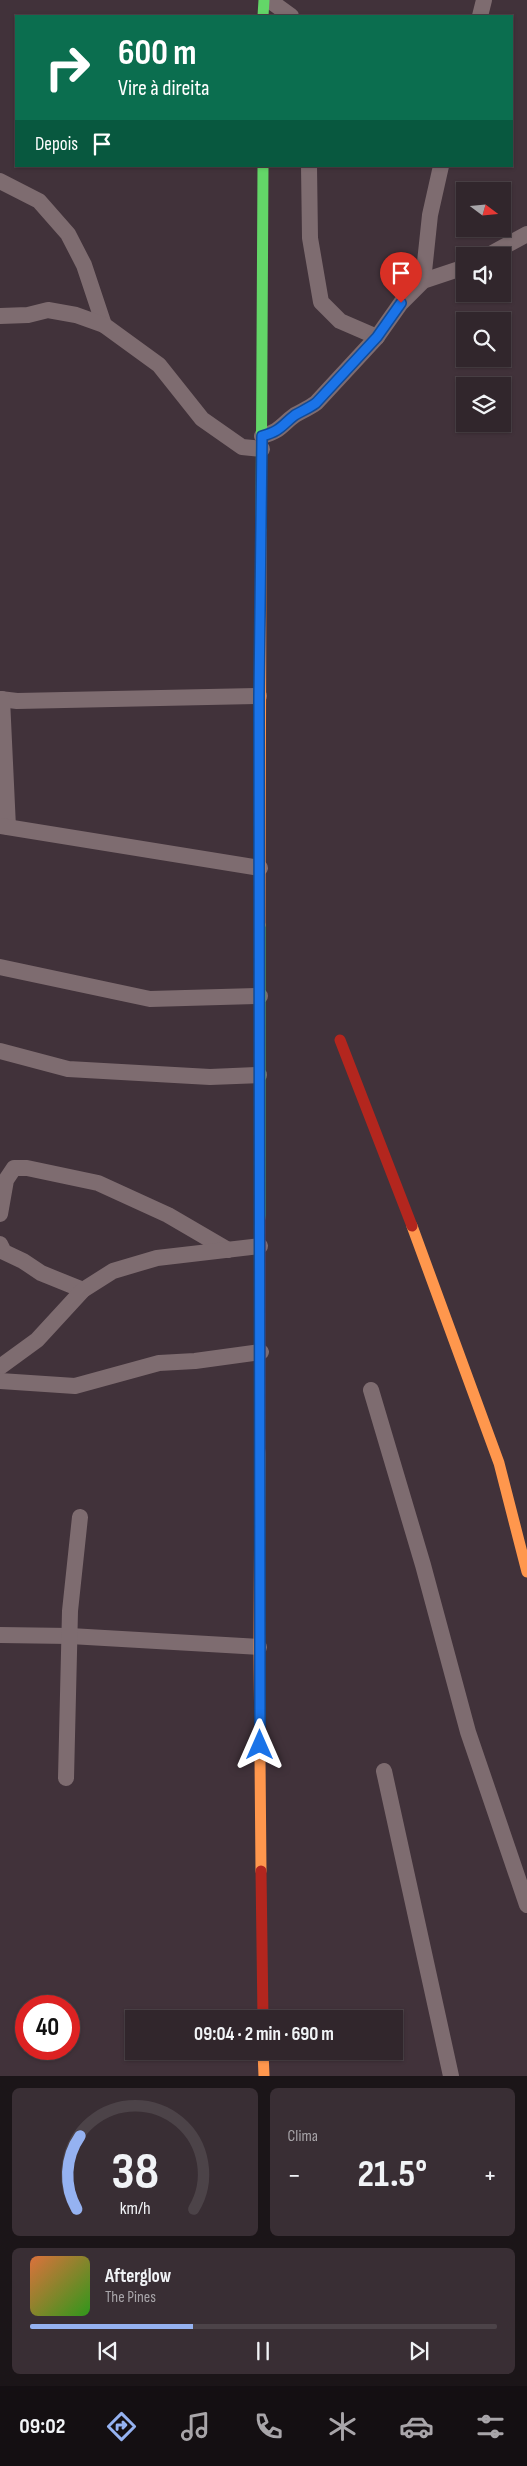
<!DOCTYPE html>
<html lang="pt">
<head>
<meta charset="utf-8">
<style>
	body { margin:0; font-family:"Sofia Sans Condensed",sans-serif; background:#392e34; color:#f1f3f6; height:100vh; display:flex; flex-direction:column; font-size:19px; white-space:nowrap }
	* { box-sizing:border-box; margin:0 }
	p { font-size:16px; color:#a8a5a9 }
	.icon { flex:none; width:28px; height:28px; fill:none; stroke:currentColor; stroke-width:2; stroke-linecap:round; stroke-linejoin:round }
	.map { position:relative; height:2076px; overflow:hidden }
	.drawer { display:flex; flex-direction:column; gap:12px; padding:12px; background:#1b1518; flex:1 }
	.drawer>* { flex:none }
	.banner { position:absolute; left:15px; top:15px; width:498px; height:152px; border-radius:0px; box-shadow:0 1px 4px #0004,0 0 0 1px #4c4348; background:#0b6e4f; color:#fff; overflow:hidden }
	.needle { width:32px; rotate:106deg }
	.buttons { position:absolute; left:456px; top:182px; display:grid; gap:10px }
	.buttons a { display:grid; place-items:center; width:55px; height:55px; border-radius:0px; background:#31262c; box-shadow:0 1px 4px #0004,0 0 0 1px #4c4348; font-size:25px }
	.speed { position:absolute; left:15px; top:1995px; display:flex; gap:10px; font-size:25px; font-weight:700; text-align:center }
	.speed>* { display:grid; place-content:center; width:65px; height:65px; border-radius:50%; background:#31262c; box-shadow:0 1px 4px #0004,0 0 0 1px #4c4348; line-height:1 }
	.speed .limit { border:8px solid #d22; background:#fff; color:#111 }
	.pin { position:absolute; display:grid; place-items:center; width:42px; height:42px; color:#fff; margin:-51px -21px; border-radius:50% 50% 50% 0; rotate:-45deg; box-shadow:0 0 5px #0007 }
	.pin .icon { rotate:45deg }
	.me { position:absolute; width:55px; margin:-28px; rotate:0deg; stroke-linejoin:round; filter:drop-shadow(0 0 4px #0008) }
	.turn { display:flex; align-items:center; gap:18px; height:105px; padding:0 20px; font-size:22px }
	.turn .icon { width:65px; height:65px; stroke-width:2.5 }
	.turn b { display:block; font-size:35px; line-height:42px }
	.then { display:flex; align-items:center; height:48px; padding:0 20px; background:#0003; gap:10px; font-size:19px }
	.big { font-size:38px; font-weight:700; line-height:1.1 }
	.drawer .tile { flex:1; display:flex; flex-direction:column; justify-content:center; gap:8px; min-width:0; padding:0 18px; border-radius:8px; background:#392e34 }
	.drawer .dial { align-items:center; gap:0 }
	.dial svg { height:130px; overflow:visible; fill:none; stroke:#4c4348; stroke-width:7; stroke-linecap:round; text-anchor:middle }
	.dial text { fill:#f1f3f6; stroke:none }
	.song { display:flex; align-items:center; gap:15px }
	.cover { width:60px; height:60px; border-radius:8px; background:linear-gradient(135deg,hsl(20 70% 55%),hsl(110 70% 35%)) }
	.played { height:5px; border-radius:2px; background:linear-gradient(90deg,#95b2f1 35%,#4c4348 35%) }
	.keys { display:flex; justify-content:space-around; direction:ltr }
	.heat { display:flex; justify-content:space-between; align-items:center; font-size:28px; direction:ltr }
	.drawer .tiles { flex:1; display:grid; gap:12px; grid-template-columns:1fr 1fr }
	.tile:last-child { grid-column:span 2 }
	.trip { position:absolute; left:125px; top:2010px; width:278px; height:50px; border-radius:0px; background:#31262c; box-shadow:0 1px 4px #0004,0 0 0 1px #4c4348; font-weight:700; line-height:50px; text-align:center }
	.dock { display:flex; height:80px; justify-content:space-around; align-items:center; background:#140f12; color:#a8a5a9 }
	.dock .icon { width:35px; height:35px }
	.dock .current { color:#95b2f1 }
	.dock b { font-size:22px; color:#f1f3f6 }
	.map>svg:first-child { display:block }
	.lines { fill:none; stroke-linecap:round; stroke-linejoin:round }
	.street { stroke:#7e6c70; stroke-width:16 }
	.fast { stroke:#63d668; stroke-width:11 }
	.slow { stroke:#ff974d; stroke-width:11 }
	.jam { stroke:#b3261e; stroke-width:11 }
	.route-casing { stroke:#114b97; stroke-width:12 }
	.route { stroke:#1a73e8; stroke-width:9 }
</style>
</head>
<body>
<div class="map">
<svg width="527" height="2076" viewBox="0 0 527 2076">
	<rect width="100%" height="100%" fill="#41323a"/>
	<g class="lines">
		<g class="street">
			<polyline points="269,0 291,16"/>
			<polyline points="480,16 484,0"/>
			<polyline points="309,166 310,238 321,302 340,321 377,337"/>
			<polyline points="0,181 39,201 68,234 84,265 104,325"/>
			<polyline points="487,256 527,234"/>
			<polyline points="423,281 430,215 441,166"/>
			<polyline points="0,316 28,315 48,310 76,315 104,325 159,365 202,419 242,447 262,449"/>
			<path d="M262,436C281,431 281,425 295,415C302,411 309,408 316,403L377,337L401,303L423,281L465,267"/>
			<polyline points="0,699 17,701 259,696"/>
			<polyline points="2,699 8,827"/>
			<polyline points="0,826 260,868"/>
			<polyline points="0,967 150,999 260,996"/>
			<polyline points="0,1051 68,1069 210,1077 259,1075"/>
			<polyline points="0,1214 6,1180 14,1168 27,1168 98,1183 168,1215 228,1250"/>
			<polyline points="0,1244 4,1252 23,1261 41,1273 83,1290"/>
			<polyline points="0,1367 37,1340 83,1290 113,1271 157,1258 260,1246"/>
			<polyline points="0,1381 75,1386 159,1363 195,1361 261,1352"/>
			<polyline points="371,1390 423,1565 468,1732 527,1905"/>
			<polyline points="0,1635 70,1636 259,1647"/>
			<polyline points="384,1771 451,2076"/>
			<polyline points="66,1778 70,1611 80,1517"/>
		</g>
		<g class="fast">
			<polyline points="263,16 264,0"/>
			<polyline points="261,530 263,166"/>
			<polyline points="260,925 260,1218"/>
		</g>
		<g class="slow">
			<polyline points="260,925 261,530"/>
			<polyline points="412,1226 499,1463 527,1572"/>
			<polyline points="260,1451 259,1647 261,1871"/>
			<polyline points="263,2051 264,2076"/>
		</g>
		<g class="jam">
			<polyline points="340,1040 412,1226"/>
			<polyline points="260,1218 260,1451"/>
			<polyline points="261,1871 263,2019"/>
		</g>
	</g>
	<g class="lines">
		<defs>
			<path id="route" d="M260,1745L259,696L262,436C281,431 282,425 295,415C302,411 309,408 316,403L377,337L401,303"/>
		</defs>
		<use href="#route" class="route-casing"/>
		<use href="#route" class="route"/>
	</g>
</svg>
<div class="buttons">
<a><svg class="needle" viewBox="-14 -14 28 28"><path d="M0-13l5 13h-10z" fill="#e53935"/><path d="M0 13l5-13h-10z" fill="#a8a5a9"/></svg></a>
<a><svg class="icon" aria-label="sound" viewBox="0 0 24 24"><path d="M4 9h4l5-4v14l-5-4H4zM17 9q2 3 0 6"/></svg></a>
<a><svg class="icon" aria-label="search" viewBox="0 0 24 24"><circle cx="10" cy="10" r="6"/><path d="M15 15l6 6"/></svg></a>
<a><svg class="icon" aria-label="layers" viewBox="0 0 24 24"><path d="M12 4l9 5-9 5-9-5zM3 14l9 5 9-5"/></svg></a>
</div>
<div class="speed"><div class="limit">40</div></div>
<div class="pin" style="left:401px;top:303px;background:#d93025"><svg class="icon" aria-label="arrive" viewBox="0 0 24 24"><path d="M6 21V4h12l-3 4 3 4H6"/></svg></div>
<svg class="me" style="left:260px;top:1745px" viewBox="-20 -20 40 40"><path d="M0-17L14 15 0 8-14 15z" fill="#1a73e8" stroke="#fff" stroke-width="4"/></svg>
<div class="trip">09:04 · 2 min · 690 m</div>
<div class="banner">
<div class="turn"><svg class="icon" aria-label="right" viewBox="0 0 24 24"><path d="M7 20v-9h11M14 6l5 5-5 5"/></svg><div><b>600 m</b>Vire à direita</div></div>
<div class="then">Depois<svg class="icon" aria-label="arrive" viewBox="0 0 24 24"><path d="M6 21V4h12l-3 4 3 4H6"/></svg></div>
</div>
</div>
<section class="drawer">
<div class="tiles">
<div class="tile dial"><svg viewBox="0 0 100 80">
<path d="M14 69A42 42 0 1 1 86 69"/>
<path d="M14 69A42 42 0 0 1 16 24" stroke="#95b2f1"/>
<text x="50" y="56" font-size="32" font-weight="700">38</text>
<text x="50" y="72" font-size="11">km/h</text>
</svg></div>
<div class="tile"><p>Clima</p>
<div class="heat"><a>−</a><b class="big">21.5°</b><a>+</a></div>
</div>
<div class="tile">
<div class="song"><i class="cover"></i><div><b>Afterglow</b><p>The Pines</p></div></div>
<div class="played"></div>
<div class="keys"><svg class="icon" aria-label="previous" viewBox="0 0 24 24"><path d="M18 5L8 12l10 7zM5 5v14"/></svg><svg class="icon" aria-label="pause" viewBox="0 0 24 24"><path d="M8 5v14M16 5v14"/></svg><svg class="icon" aria-label="next" viewBox="0 0 24 24"><path d="M6 5l10 7-10 7zM19 5v14"/></svg></div>
</div>
</div>
</section>
<nav class="dock">
<b>09:02</b>
<svg class="icon current" aria-label="directions" viewBox="0 0 24 24"><path d="M12 3l9 9-9 9-9-9zM9 14v-3h6M13 9l2 2-2 2"/></svg>
<svg class="icon" aria-label="music" viewBox="0 0 24 24"><path d="M9 18V5l10-2v13"/><circle cx="6" cy="18" r="3"/><circle cx="16" cy="16" r="3"/></svg>
<svg class="icon" aria-label="phone" viewBox="0 0 24 24"><path d="M5 4h4l2 5-3 2q2 4 5 5l2-3 5 2v4C11 20 4 13 5 4z"/></svg>
<svg class="icon" aria-label="climate" viewBox="0 0 24 24"><path d="M12 3v18M4 7l16 10M4 17L20 7"/></svg>
<svg class="icon" aria-label="car" viewBox="0 0 24 24"><path d="M5 17H2v-5l4-1 3-4h7l3 4 3 1v5h-3M9 17h6M6 11h13"/><circle cx="7" cy="17" r="2"/><circle cx="17" cy="17" r="2"/></svg>
<svg class="icon" aria-label="filters" viewBox="0 0 24 24"><path d="M4 7h16M4 17h16"/><circle cx="9" cy="7" r="2"/><circle cx="15" cy="17" r="2"/></svg>
</nav>
</body>
</html>
